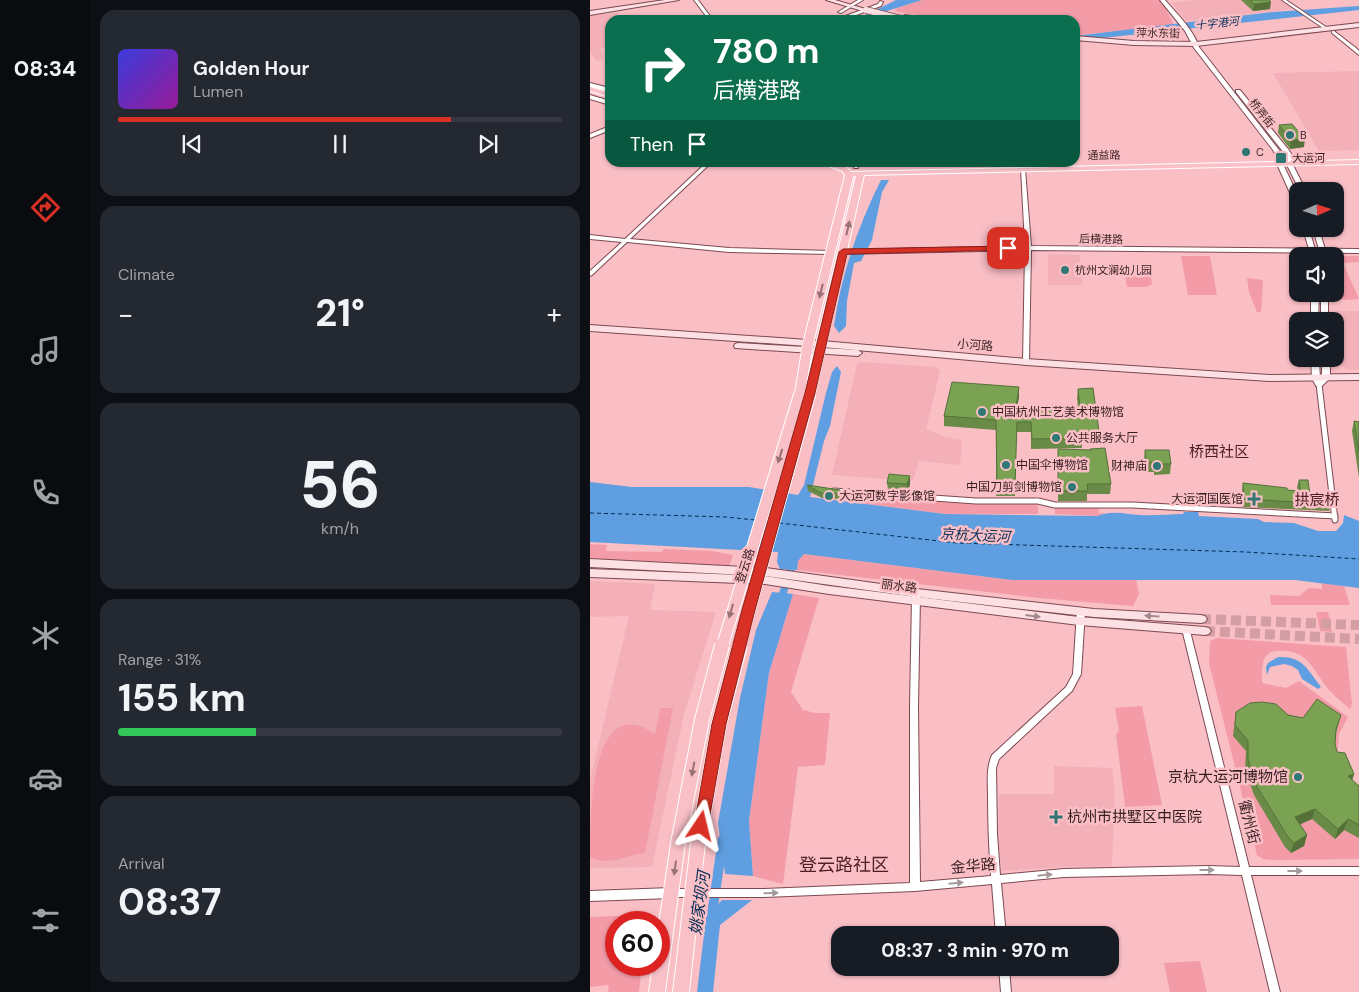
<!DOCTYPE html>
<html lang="en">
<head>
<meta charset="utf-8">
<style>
	body { margin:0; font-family:"DM Sans","Noto Sans SC",sans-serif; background:#242831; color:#f1f3f6; height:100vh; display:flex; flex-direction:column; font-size:19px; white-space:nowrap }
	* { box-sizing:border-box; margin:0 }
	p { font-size:16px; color:#9ea1a6 }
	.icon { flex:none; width:28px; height:28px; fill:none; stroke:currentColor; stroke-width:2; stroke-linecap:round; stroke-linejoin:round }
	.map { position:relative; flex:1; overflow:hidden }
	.drawer { display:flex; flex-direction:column; gap:10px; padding:10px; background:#0d0f14; width:500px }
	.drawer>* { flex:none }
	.banner { position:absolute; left:15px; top:15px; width:475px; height:152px; border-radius:15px; box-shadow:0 1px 4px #0004; background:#0b6e4f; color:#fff; overflow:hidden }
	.needle { width:32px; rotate:87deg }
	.fabs { position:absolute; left:699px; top:182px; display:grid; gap:10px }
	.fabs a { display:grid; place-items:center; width:55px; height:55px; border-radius:10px; background:#171b24; box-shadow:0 1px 4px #0004; font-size:25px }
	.speed { position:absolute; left:15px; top:911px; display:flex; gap:10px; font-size:25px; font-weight:700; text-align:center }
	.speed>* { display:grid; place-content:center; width:65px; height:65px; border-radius:50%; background:#171b24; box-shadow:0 1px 4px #0004; line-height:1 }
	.speed .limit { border:8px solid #d22; background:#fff; color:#111 }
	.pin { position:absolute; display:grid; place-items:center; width:42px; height:42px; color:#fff; margin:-21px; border-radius:10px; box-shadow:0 2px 8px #0006 }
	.me { position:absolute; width:55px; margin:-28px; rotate:10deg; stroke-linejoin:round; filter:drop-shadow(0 0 4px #0008) }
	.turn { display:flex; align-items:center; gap:18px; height:105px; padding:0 25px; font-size:22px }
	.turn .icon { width:65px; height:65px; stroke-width:2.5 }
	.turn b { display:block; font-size:35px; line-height:42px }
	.then { display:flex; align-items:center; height:48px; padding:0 25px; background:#0003; gap:10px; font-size:19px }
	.big { font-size:38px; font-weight:700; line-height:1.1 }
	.drawer .widget { flex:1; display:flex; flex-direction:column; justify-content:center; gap:8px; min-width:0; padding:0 18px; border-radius:15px; background:#242831 }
	.drawer .dial { align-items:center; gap:0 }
	.dial b { font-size:65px; line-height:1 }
	.song { display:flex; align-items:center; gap:15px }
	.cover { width:60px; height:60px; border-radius:8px; background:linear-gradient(135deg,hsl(240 70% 55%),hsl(300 70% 35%)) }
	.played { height:5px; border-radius:2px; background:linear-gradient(90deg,#d93025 75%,#363941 75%) }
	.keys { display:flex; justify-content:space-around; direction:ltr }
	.heat { display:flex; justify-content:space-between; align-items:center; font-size:28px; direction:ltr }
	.charge { height:8px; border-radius:4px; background:linear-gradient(90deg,#34c759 31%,#363941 0) }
	.trip { position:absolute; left:241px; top:926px; width:288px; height:50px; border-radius:15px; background:#171b24; box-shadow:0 1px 4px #0004; font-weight:700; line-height:50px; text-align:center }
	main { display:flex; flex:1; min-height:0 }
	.dock { display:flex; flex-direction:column; width:90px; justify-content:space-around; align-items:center; background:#090b0e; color:#9ea1a6 }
	.dock .icon { width:35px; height:35px }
	.dock .active { color:#d93025 }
	.dock b { font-size:22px; color:#f1f3f6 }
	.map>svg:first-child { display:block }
	.built { fill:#f3b0b8 }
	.green { fill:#f39ba7 }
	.water { fill:#5f9ee0 }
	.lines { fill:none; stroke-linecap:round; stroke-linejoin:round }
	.canal { fill:#5f9ee0; fill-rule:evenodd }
	.ferry { stroke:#002c56; stroke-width:1; stroke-dasharray:4 3; stroke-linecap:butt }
	.secondary-tunnel { stroke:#d39ea4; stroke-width:10; stroke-dasharray:10 5; stroke-linecap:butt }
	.pedestrian-casing { stroke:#7d4a51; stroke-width:7 }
	.minor-casing { stroke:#7d4a51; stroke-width:2 }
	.tertiary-casing { stroke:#7d4a51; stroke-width:2 }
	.secondary-casing { stroke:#7d4a51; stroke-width:2 }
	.primary-casing { stroke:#fff; stroke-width:2 }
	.pedestrian { stroke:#fff; stroke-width:5 }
	.minor { fill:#fff; fill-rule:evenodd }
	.tertiary { fill:#fff; fill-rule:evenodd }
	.secondary { fill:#fde0e4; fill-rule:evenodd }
	.primary { fill:#fac0c8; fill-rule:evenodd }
	.secondary-bridge-casing { stroke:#7d4a51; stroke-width:8; stroke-linecap:butt }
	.primary-bridge-far1-casing { stroke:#fff; stroke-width:13; stroke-linecap:butt }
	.primary-bridge-casing { stroke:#fff; stroke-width:16; stroke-linecap:butt }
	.secondary-bridge { stroke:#fde0e4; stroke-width:6 }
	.primary-bridge-far1 { stroke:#fac0c8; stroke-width:11 }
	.primary-bridge { stroke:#fac0c8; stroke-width:14 }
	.wall { fill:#698b47 }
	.shaded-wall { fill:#557139 }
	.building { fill:#7aa252; stroke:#557139 }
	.oneway { fill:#987075 }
	.oneway2 { fill:#a3898d }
	.oneway3 { fill:#a49a9c }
	.route { fill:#d93025; stroke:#8d1f18 }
	.poi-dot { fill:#2e7773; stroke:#fabec5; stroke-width:2 }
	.labels { text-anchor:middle; stroke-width:5; stroke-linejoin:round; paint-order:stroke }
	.far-water-label { font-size:11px; font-style:italic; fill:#002c56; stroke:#fabec5 }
	.far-street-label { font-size:11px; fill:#351f22; stroke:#fabec5 }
	.far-poi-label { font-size:11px; fill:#351f22; stroke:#fabec5; text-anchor:start }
	.street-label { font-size:12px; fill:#351f22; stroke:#fabec5 }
	.poi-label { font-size:12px; fill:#351f22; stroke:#fabec5; text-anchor:start }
	.water-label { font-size:14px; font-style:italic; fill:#002c56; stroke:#fabec5 }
	.quarter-label { font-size:15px; fill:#4d1f27; stroke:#fabec5 }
	.near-poi-label { font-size:15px; fill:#351f22; stroke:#fabec5; text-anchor:end }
	.near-street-label { font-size:15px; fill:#351f22; stroke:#fabec5 }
	.near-water-label { font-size:16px; font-style:italic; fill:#002c56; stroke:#fabec5 }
	.near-quarter-label { font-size:18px; fill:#4d1f27; stroke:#fabec5 }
</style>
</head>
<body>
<main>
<nav class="dock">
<b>08:34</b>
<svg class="icon active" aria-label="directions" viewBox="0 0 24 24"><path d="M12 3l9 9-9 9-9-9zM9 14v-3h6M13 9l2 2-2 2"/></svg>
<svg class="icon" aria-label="music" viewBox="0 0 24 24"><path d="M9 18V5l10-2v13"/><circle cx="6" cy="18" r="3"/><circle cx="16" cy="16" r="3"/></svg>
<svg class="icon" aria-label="phone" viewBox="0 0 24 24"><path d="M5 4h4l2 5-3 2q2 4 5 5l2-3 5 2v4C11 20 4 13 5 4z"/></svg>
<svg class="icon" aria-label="climate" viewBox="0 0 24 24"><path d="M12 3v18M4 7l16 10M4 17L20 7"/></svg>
<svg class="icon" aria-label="car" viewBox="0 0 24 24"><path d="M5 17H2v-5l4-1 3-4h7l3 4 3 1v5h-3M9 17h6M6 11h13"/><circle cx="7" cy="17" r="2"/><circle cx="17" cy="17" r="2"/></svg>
<svg class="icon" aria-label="filters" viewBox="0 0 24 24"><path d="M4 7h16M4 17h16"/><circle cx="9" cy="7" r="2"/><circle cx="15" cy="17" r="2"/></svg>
</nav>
<section class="drawer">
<div class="widget">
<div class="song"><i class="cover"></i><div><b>Golden Hour</b><p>Lumen</p></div></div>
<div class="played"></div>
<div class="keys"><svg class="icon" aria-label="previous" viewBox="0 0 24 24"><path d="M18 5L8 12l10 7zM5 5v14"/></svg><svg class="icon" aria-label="pause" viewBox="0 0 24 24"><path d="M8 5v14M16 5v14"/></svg><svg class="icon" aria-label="next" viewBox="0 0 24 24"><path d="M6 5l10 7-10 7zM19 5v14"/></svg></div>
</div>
<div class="widget"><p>Climate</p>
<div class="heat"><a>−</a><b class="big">21°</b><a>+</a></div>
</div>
<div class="widget dial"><b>56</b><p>km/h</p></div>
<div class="widget"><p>Range · 31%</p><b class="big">155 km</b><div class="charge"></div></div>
<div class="widget"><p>Arrival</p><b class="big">08:37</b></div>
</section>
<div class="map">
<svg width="769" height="992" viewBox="0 0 769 992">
	<rect width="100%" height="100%" fill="#fabec5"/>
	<g class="built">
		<polygon points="604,0 692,0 704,9 596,21 582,3"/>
		<polygon points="28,13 31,20 20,20 20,46 10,48 14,59 6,61 0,51 0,15"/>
		<polygon points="769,71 769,150 729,151 683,73"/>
		<polygon points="458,254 490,255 492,285 458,285"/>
		<polygon points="746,311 769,311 769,370 757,369 749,364"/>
		<polygon points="272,362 346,367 350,371 336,429 355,437 372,440 370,465 329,461 323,481 242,475 267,364"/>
		<polygon points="0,581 65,584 60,610 126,612 94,714 62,867 0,868 0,780 39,616 0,617"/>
		<polygon points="464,766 522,768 525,789 522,866 475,867 412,871 408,839 409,794 464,794"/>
	</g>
	<g class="green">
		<polygon points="332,0 569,0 574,5 584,25 489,35 485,35 485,20 357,20 304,11 307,9 305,9"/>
		<polygon points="591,256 620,256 627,295 598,295"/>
		<polygon points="753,256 769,256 769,262 753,263 769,299 757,300 746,298 746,261"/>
		<polygon points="535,276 561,277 562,284 556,287 537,287"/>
		<polygon points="657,278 673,280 671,312 667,312 659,292"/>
		<polygon points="263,493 448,501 448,514 355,514 260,502"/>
		<polygon points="465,505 509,505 509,513 515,513 508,516 465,514"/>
		<polygon points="0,544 17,545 16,551 72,552 74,549 122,551 143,555 139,566 0,558"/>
		<polygon points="214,554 422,580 546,579 549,594 543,606 449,598 207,570 208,561"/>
		<polygon points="732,583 754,586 760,605 681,605 680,595 709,596 719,588 732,589"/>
		<polygon points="203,594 229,598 201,692 213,710 225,713 240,713 235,765 208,767 193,884 163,876 159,821 179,673"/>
		<polygon points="726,612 738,612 742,632 730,631"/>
		<path d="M627,638L756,647L762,704L760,709C754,703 746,698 740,691C722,670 719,648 685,651C670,653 672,672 672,683L696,688L709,681L758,717L749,734L747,759L769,795V859L686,860L673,859L667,855L619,663L620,641Z"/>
		<polygon points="552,706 572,805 535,807 526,734 529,731 525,708"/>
		<path d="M70,708H83L55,853C35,855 20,867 0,857C0,816 0,689 65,734Z"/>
		<polygon points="46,915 56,922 26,922 26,965 52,965 49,992 18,992 19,985 0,987 0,917"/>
		<polygon points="610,961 617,992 580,992 574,963"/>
	</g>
	<g class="water">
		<polygon points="306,0 332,0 294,12 282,20 265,20"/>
		<polygon points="769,6 769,10 485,41 485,36 683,12"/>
		<path d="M291,180H299L292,192L282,240L271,261L264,263L257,301L256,326L249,333L244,326C251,275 268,226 291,180Z"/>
		<path d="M247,366L251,372L240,426L234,441L220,497L355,514L507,516C522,510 535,514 550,515C565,516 579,514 593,514L594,512H608L609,516L668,519L674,522L704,523L728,531H746L753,523L754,515L769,521V588L705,580H422L214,554L208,561L207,570L190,569L187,562L188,552L0,542V482L42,487H159L208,495L214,485L236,393L242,372Z"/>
		<polygon points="182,592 203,594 179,673 159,821 163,876 135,874 128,823 150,698 166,630"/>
		<path d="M688,657C713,656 717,669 731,687L728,689L712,679L708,670L702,666L694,664L680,667L677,675L676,667L678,663Z"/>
		<polygon points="132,900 162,900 130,925 123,992 107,992 116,918"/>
	</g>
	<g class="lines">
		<g class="canal">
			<polygon points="204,557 208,560 194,602 193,604 187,604 186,602 200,560"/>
			<polygon points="133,834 136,835 138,838 126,921 125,924 121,926 117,924 116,921 128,838 130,835"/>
		</g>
		<g class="ferry">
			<polyline points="0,513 136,517 165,520"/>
			<polyline points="189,523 367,543 656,552 769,559"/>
		</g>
		<g class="secondary-tunnel">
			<polyline points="611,619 769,625"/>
			<polyline points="615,631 769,639"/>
		</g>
		<defs>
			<g id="pedestrian">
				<polyline points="729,384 745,520"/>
				<polyline points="244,491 386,501 448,501 465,505 542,505 745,516"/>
			</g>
			<g id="minor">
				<polygon points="104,0 108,0 123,20 119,20"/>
				<polygon points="268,0 273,0 251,13 248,12"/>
				<polygon points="692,0 696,0 739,29 736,30"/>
				<polygon points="290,1 293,2 291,6 252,20 247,20 258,15 288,4"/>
				<polygon points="742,31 744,31 766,48 769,51 769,55 742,33"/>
				<polygon points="117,162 122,162 40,239 139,248 240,251 242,252 242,254 139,252 37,242 2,275 0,276 0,271 32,242 0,239 0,235 35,239"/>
				<rect x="264" y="162" width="4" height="6"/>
				<polygon points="421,162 426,162 422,165 420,164"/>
				<polygon points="439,162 444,162 444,163 442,164"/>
				<polygon points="431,168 435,169 441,246 769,249 769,253 441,250 439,362 436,364 433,362 435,250 253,254 250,252 253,250 435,246"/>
				<path d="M326,594L329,595L330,597L328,707L330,882L401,876C399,849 398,824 398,797C398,783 396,768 402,755L476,687L483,674L487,611L488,609H494L495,611L491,674L482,691L409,759L406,768L407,834L410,875L474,869L619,866L650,867L592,629L593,627H599L659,867H769V875H661L690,992H680L652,875L619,874L474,877L411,883L416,935H406L402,884L325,891L174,897H81L78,896L76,893L78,890L81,889H174L320,883V707L322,597L323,595Z"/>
				<polygon points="409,968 419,968 421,992 411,992"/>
			</g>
			<g id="tertiary">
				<path d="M570,0H575C587,14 603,29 609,47L689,150L694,159L693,164L708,196V206L705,204L687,164L688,159L683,150L604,48L595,31Z"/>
				<polygon points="0,83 20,88 20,92 0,87"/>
				<polygon points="646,90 650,90 698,149 704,158 702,163 716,191 710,191 696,163 698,158 646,92"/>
				<polygon points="0,95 20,101 20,105 0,99"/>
				<polygon points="20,126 20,130 0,138 0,134"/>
				<polygon points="713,229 719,229 727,256 721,256"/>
				<polygon points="723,229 729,229 737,256 731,256"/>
				<polygon points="721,294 729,294 728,321 721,321"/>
				<rect x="731" y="294" width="7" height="27"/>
				<polygon points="721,359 729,359 730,379 732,377 732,359 740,359 740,378 732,386 726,386 722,378"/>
				<polygon points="81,888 85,889 87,893 85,897 81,898 0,901 0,891"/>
			</g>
			<g id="secondary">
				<polygon points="75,0 89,0 0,15 0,11"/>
				<polygon points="236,0 245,0 279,10 276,12"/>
				<polygon points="315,15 336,18 339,20 313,18 312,17"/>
				<polygon points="769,23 769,27 606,46 544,45 485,40 485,36 544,41 606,42"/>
				<polygon points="0,325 232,341 436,359 679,375 769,374 769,380 679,381 436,365 232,347 0,331"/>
				<polygon points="148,343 268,350 272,353 268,356 145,348 144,346 145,344"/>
				<polygon points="0,559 176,568 327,589 504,609 611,615 615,616 617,619 615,622 611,623 504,617 327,597 176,576 0,567"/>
				<polygon points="0,569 175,576 239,586 489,617 615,627 619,628 621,631 619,634 615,635 489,625 239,594 175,584 0,577"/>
			</g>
			<g id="primary">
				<polygon points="0,87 20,93 20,97 0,91"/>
				<path d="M769,160V164L274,175L225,393L220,396L215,393L210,396L205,393L213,344L255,175L252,171L228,162C240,162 254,162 261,172ZM266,176L215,391L223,344L263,177Z"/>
				<polygon points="88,837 93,839 95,843 75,992 59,992 63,965 69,965 69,924 81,843 83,839"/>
				<polygon points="108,837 113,839 115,843 99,992 83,992 101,843 103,839"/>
			</g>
		</defs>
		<use href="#pedestrian" class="pedestrian-casing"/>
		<use href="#minor" class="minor-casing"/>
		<use href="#tertiary" class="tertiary-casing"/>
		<use href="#secondary" class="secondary-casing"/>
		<use href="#primary" class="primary-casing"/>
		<use href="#pedestrian" class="pedestrian"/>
		<use href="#minor" class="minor"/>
		<use href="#tertiary" class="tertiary"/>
		<use href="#secondary" class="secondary"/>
		<use href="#primary" class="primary"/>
		<defs>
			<polyline id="secondary-bridge" points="276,10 311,19"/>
			<g id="primary-bridge-far1">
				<polyline points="132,647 210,393"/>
				<polyline points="149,647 220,393"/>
			</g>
			<g id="primary-bridge">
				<polyline points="88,843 112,720 132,645"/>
				<polyline points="108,843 129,724 150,645"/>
			</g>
		</defs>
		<use href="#secondary-bridge" class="secondary-bridge-casing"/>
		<use href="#primary-bridge-far1" class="primary-bridge-far1-casing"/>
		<use href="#primary-bridge" class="primary-bridge-casing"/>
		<use href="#secondary-bridge" class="secondary-bridge"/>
		<use href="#primary-bridge-far1" class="primary-bridge-far1"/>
		<use href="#primary-bridge" class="primary-bridge"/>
	</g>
	<g class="wall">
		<polygon points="651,0 679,0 680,9 663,11"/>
		<polygon points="689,125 714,147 700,149 688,133"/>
		<polygon points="488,389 509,431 509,441 492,441 492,448 441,449 441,432 426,432 425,496 406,496 406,430 354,426 354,416 429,397 427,407 488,407 487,398"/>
		<polygon points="764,421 769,422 769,478 762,431"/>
		<polygon points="468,449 521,484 520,494 497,494 497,501 468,501"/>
		<polygon points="555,450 581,464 580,474 564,475 564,472 555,472 554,460"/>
		<polygon points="320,476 320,484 318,492 298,490 297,483"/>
		<polygon points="709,480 720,495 741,504 739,511 653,507 652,491 653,483 697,490 708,491 707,487"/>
		<polygon points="217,485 250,490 250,496 249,499 232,498 218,491"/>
		<polygon points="646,712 698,715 713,718 751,715 746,733 745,744 747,752 764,774 762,780 769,786 769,838 754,830 745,839 722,819 710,824 717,835 714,846 701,853 695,847 664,795 655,770 656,751 643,736"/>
	</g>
	<g class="shaded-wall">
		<polygon points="681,2 680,9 663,11 664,4"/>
		<polygon points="715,139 714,147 700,149 701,140"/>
		<polygon points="429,387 429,397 425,417 426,407"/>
		<polygon points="320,476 320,484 318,492 317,484"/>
		<polygon points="764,774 761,784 758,776"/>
		<polygon points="725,809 722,819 702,828 705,817"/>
		<polygon points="758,819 754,830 745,839 748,829"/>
		<polygon points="717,835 714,846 701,853 704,843"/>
	</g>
	<g class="building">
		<polygon points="660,0 679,0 681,2 664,4"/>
		<polygon points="702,124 715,139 701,140 689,125"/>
		<polygon points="362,382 429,387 426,407 490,407 488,389 503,388 509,431 492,431 492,438 442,439 441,422 427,422 425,486 407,486 406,420 354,416"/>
		<polygon points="764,421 769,422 769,451"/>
		<polygon points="515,448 521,484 497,484 498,491 468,491 468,449 501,450 500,449"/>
		<polygon points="555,450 579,450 581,464 565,464 565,462 556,462"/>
		<polygon points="299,474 320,476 317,484 297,483"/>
		<polygon points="709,480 718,480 720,495 740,497 741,504 654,499 653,483 697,488 697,490 710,491"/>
		<polygon points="217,485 250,490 249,494 231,493"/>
		<polygon points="727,699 751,715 746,729 745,744 747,752 755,753 764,774 758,776 769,786 769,825 758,819 748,829 725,809 705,817 717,835 704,843 698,837 666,785 658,759 658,741 645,725 646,712 660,703 672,702 686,704 698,715 713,718"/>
	</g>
	<defs><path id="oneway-solid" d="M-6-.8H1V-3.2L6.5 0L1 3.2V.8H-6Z" transform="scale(1.25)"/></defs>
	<g class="oneway">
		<use href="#oneway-solid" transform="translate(258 228) rotate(-77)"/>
		<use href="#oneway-solid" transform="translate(231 291) rotate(104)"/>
		<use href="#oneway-solid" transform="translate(190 456) rotate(108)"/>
		<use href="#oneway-solid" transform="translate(141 611) rotate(106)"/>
		<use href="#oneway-solid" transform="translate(103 769) rotate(101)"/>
		<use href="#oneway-solid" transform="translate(85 868) rotate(98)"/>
	</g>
	<g class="oneway2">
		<use href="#oneway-solid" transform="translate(443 616) rotate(7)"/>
		<use href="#oneway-solid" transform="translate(562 616) rotate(-177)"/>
	</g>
	<g class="oneway3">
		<use href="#oneway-solid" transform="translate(617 870)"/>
		<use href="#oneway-solid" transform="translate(705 871)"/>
		<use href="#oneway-solid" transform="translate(455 875) rotate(-6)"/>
		<use href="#oneway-solid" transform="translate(366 883) rotate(-5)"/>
		<use href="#oneway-solid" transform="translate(181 893) rotate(-2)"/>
	</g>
	<polygon class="route" points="418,246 421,247 421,250 257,254 225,393 165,610 136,724 118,826 116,830 111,832 106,830 104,826 122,724 152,610 215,393 249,252 253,249"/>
	<g class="poi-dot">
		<circle cx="700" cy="135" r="5"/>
		<circle cx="656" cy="152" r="5"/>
		<rect x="685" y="152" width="12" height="12" rx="2.5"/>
		<circle cx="475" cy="270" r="5"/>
		<circle cx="392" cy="412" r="5"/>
		<circle cx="466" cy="438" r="5"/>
		<circle cx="416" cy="465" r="5"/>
		<circle cx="567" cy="466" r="5"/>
		<circle cx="482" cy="487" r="5"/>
		<circle cx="239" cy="496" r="5"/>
		<path d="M661.5 491.5h5v5h5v5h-5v5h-5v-5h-5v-5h5z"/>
		<circle cx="708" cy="777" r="5"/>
		<path d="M463.5 809.5h5v5h5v5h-5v5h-5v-5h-5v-5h5z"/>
	</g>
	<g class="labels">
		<g class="far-water-label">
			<text transform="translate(627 23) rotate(-6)" y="4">十字港河</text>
		</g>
		<g class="far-street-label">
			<text transform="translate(568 33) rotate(1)" y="4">萍水东街</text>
			<text transform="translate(672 113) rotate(52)" y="4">桥弄街</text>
			<text transform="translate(514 155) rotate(-1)" y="4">通益路</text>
			<text transform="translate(511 239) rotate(1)" y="4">后横港路</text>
		</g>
		<g class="far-poi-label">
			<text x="710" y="139">B</text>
			<text x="666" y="156">C</text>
			<text x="702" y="162">大运河</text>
			<text x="485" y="274">杭州文澜幼儿园</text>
		</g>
		<g class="street-label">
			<text transform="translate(385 345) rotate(5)" y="4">小河路</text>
			<text transform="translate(155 566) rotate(-72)" y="4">登云路</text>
			<text transform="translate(309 586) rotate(7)" y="4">丽水路</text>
		</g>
		<g class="poi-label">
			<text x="402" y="416">中国杭州工艺美术博物馆</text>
			<text x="476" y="442">公共服务大厅</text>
			<text x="426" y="469">中国伞博物馆</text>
			<text x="557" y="470" text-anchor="end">财神庙</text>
			<text x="472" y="491" text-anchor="end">中国刀剪剑博物馆</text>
			<text x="249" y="500">大运河数字影像馆</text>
			<text x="653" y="503" text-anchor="end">大运河国医馆</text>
		</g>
		<g class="water-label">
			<text transform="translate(385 535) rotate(3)" y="5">京杭大运河</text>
		</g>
		<g class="quarter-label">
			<text x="629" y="457">桥西社区</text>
			<text x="727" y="505">拱宸桥</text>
		</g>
		<g class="near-poi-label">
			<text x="698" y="782">京杭大运河博物馆</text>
			<text x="477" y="822" text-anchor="start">杭州市拱墅区中医院</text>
		</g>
		<g class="near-street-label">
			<text transform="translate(659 822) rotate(76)" y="5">衢州街</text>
			<text transform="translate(383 866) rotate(-5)" y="5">金华路</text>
		</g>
		<g class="near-water-label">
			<text transform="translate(109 903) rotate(-82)" y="6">姚家坝河</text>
		</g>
		<g class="near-quarter-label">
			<text x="254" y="871">登云路社区</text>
		</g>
	</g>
</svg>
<div class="fabs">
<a><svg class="needle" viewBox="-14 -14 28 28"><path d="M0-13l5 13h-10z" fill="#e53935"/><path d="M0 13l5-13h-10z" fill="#9ea1a6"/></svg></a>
<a><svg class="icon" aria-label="sound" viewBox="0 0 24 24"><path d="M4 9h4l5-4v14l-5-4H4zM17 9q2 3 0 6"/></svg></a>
<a><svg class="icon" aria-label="layers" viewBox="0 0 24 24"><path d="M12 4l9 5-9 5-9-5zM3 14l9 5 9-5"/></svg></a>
</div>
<div class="speed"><div class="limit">60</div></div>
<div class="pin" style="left:418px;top:248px;background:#d93025"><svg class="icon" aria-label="arrive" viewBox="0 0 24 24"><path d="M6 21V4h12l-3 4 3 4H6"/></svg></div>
<svg class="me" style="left:111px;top:826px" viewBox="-20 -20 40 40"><path d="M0-17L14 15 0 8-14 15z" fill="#d93025" stroke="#fff" stroke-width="4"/></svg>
<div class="trip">08:37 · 3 min · 970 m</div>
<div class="banner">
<div class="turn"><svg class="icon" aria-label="right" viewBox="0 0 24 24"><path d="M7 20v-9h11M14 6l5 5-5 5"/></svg><div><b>780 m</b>后横港路</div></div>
<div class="then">Then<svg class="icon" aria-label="arrive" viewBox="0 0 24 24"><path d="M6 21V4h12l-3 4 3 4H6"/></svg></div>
</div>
</div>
</main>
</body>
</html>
